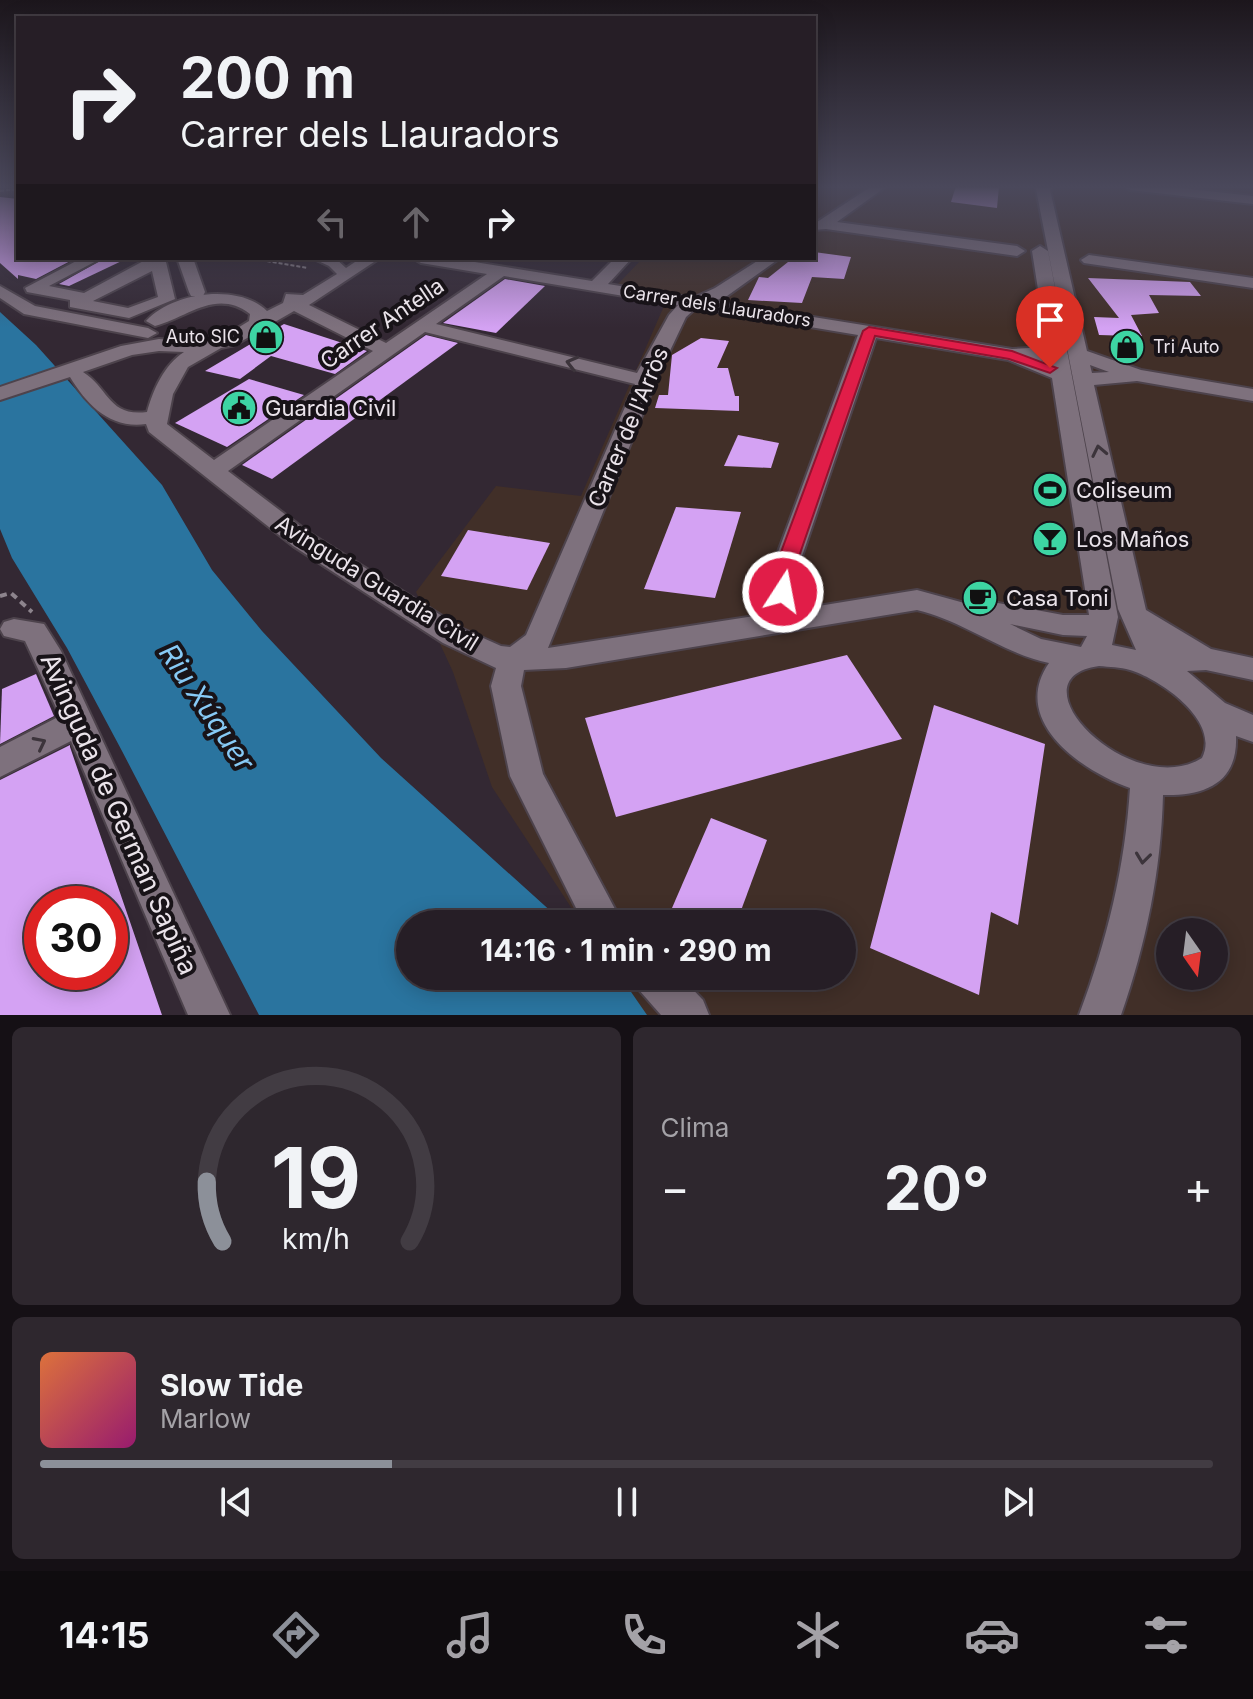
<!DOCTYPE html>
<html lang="es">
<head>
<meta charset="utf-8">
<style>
	body { margin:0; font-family:Inter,sans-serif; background:#2e272e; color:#f1f3f6; height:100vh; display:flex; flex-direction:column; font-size:30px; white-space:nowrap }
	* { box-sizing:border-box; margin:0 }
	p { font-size:26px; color:#a4a2a7 }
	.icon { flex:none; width:44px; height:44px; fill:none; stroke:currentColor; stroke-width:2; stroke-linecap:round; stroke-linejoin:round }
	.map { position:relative; height:1015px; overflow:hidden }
	.sheet { display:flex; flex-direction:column; gap:12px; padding:12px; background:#151015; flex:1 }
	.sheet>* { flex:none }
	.banner { position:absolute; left:16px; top:16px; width:800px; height:244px; border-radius:0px; box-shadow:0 4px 20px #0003,0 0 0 2px #423c43; background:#261e26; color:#f1f3f6; overflow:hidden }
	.needle { width:52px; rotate:166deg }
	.fabs { position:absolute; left:1156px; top:918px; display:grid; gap:16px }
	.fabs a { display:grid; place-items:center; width:72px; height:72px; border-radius:50%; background:#261e26; box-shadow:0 4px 20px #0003,0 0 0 2px #423c43; font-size:40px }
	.speed { position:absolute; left:24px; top:886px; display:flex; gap:16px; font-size:40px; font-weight:700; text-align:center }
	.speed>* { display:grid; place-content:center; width:104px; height:104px; border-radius:50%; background:#261e26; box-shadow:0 4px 20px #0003,0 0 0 2px #423c43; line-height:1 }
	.speed .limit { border:12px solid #d22; background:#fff; color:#111 }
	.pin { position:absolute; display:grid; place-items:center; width:68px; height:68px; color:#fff; margin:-82px -34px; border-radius:50% 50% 50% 0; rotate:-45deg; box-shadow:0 0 8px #0007 }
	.pin .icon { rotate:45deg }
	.me { position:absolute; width:88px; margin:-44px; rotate:11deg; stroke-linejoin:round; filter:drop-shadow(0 0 6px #0008) }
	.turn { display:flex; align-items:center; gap:28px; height:168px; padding:0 32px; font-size:36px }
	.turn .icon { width:104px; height:104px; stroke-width:2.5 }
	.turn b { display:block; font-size:56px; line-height:68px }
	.lanes { display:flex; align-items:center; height:76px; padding:0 32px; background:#0003; justify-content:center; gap:40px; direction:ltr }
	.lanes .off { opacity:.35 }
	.big { font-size:60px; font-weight:700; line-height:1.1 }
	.sheet .widget { flex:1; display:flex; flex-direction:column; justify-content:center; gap:12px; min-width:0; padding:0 28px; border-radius:12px; background:#2e272e }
	.sheet .dial { align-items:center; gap:0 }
	.dial svg { height:208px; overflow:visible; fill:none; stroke:#423c43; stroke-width:7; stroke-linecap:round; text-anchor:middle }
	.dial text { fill:#f1f3f6; stroke:none }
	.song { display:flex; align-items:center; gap:24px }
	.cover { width:96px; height:96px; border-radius:12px; background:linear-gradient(135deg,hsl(20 70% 55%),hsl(320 70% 35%)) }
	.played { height:8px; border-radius:4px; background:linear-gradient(90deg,#8c9099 30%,#423c43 30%) }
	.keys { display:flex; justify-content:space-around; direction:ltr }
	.heat { display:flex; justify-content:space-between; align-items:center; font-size:44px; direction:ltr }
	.sheet .tiles { flex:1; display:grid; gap:12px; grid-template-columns:1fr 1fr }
	.widget:last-child { grid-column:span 2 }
	.trip { position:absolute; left:396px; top:910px; width:460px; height:80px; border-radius:40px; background:#261e26; box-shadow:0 4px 20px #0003,0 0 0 2px #423c43; font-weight:700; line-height:80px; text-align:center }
	.menu { display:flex; height:128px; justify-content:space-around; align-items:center; background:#0f0c0f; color:#a4a2a7 }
	.menu .icon { width:56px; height:56px }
	.menu .active { color:#8c9099 }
	.menu b { font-size:36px; color:#f1f3f6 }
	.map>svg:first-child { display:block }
	.industrial { fill:#412f28; fill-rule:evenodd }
	.water { fill:#2a749f }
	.building { fill:#d4a2f3; fill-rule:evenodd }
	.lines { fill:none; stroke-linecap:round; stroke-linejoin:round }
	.minor-casing { stroke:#4d434c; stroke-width:4 }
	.path-far1 { stroke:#8d848d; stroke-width:2; stroke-dasharray:4 2; stroke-linecap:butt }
	.path { stroke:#8d848d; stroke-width:4; stroke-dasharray:7 5; stroke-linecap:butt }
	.minor { fill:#7e717d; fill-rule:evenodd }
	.oneway { stroke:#3c343b }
	.route { fill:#e11d48; stroke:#92132f; stroke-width:2 }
	.labels { text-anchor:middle; stroke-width:8; stroke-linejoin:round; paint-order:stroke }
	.far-street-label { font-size:18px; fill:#eae3ea; stroke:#181318 }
	.far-poi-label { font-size:18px; fill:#eae3ea; stroke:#181318; text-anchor:end }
	.street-label { font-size:22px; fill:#eae3ea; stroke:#181318 }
	.poi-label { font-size:22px; fill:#eae3ea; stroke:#181318; text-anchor:start }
	.near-street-label { font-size:26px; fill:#eae3ea; stroke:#181318 }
	.near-water-label { font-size:28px; font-style:italic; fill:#87caf6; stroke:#181318 }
</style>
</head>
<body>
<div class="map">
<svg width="1253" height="1015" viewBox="0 0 1253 1015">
	<rect width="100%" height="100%" fill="#332833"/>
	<path class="industrial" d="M814,186H1206L1253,191V1015H642L616,976H842V924H582L492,787L453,672L416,592L496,486L581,496L664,306L617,285L643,258H814ZM1170,932H1214V976H1170Z"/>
	<polygon class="water" points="0,312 36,345 162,485 212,570 262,631 381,758 565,924 410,924 410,976 620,976 647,1015 259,1015 122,751 67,648 12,558 0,529"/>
	<g class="building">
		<polygon points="956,186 999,186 997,208 951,202"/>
		<polygon points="0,197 18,199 18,258 76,258 36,279 18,275 18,279 0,263"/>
		<polygon points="814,252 851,257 844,279 812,277 802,303 748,300 759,277 768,278 793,258 814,258"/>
		<polygon points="105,258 128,258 69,286 59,284"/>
		<polygon points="1088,278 1190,282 1201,296 1149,295 1159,313 1131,315 1142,336 1135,339 1132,336 1099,335 1094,317 1119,318"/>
		<polygon points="505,279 545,286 496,333 443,323"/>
		<polygon points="284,324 367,351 335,374 271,356 240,379 205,371"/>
		<polygon points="426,335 458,343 272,479 242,465"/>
		<polygon points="701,338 729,341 717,368 728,368 735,396 739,396 739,411 655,408 659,395 668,395 672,355"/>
		<polygon points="249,379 304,395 227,447 175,423"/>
		<polygon points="738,435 779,443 771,468 724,466"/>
		<polygon points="676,507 741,512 715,598 644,589"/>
		<polygon points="468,530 550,543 527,590 441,576"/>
		<polygon points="847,655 902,739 616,817 585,718"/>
		<polygon points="36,674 54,716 0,744 2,689"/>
		<polygon points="934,705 1045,744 1018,925 991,912 979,995 870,948"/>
		<path d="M70,745V747L162,1015H0V780ZM42,904H110V972H42Z"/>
		<polygon points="711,818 767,840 736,924 707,924 672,908"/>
	</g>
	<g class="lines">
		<defs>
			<g id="minor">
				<polygon points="872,186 887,186 837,222 1017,246 1025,251 1017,256 826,229 814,230 814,224"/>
				<path d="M1039,186H1055L1050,190L1087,351L1141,370L1253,389V401L1137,381L1094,385L1146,610L1211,649L1253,658V680L1206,670L1187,671L1225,703L1253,715V742L1236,736C1238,783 1205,796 1163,795C1161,871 1146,944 1121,1015H1079C1107,941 1125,867 1130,788C1082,771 1009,721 1049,663C1002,653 964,621 917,610L566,668L524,670L521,686L543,774L623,924H584L510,776L491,686L496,668L443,643L293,546L149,432L146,424C110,429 87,405 70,377L0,400V387L121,346L159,339L199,342L223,337L249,321L250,314C216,288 187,318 155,326L146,321C172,292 239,283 267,311L283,303L286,294L303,295L337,274L329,266L312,258H335L346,268L361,258H380L309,305L386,343L487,274L421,263L413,258H450L592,281L615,258H632L608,284L693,298L715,288L762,258H780L727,296L714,301L1012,349L1047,347L1032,251L1040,246L1048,251L1118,617L1112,645L1136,650L1118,609L1036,189ZM504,276L678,305L669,315L637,373L436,324ZM696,308L858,335L771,571L773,613L548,648L658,376L686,317ZM294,311L373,351L214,460L167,424L173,394L188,367L221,348L235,345ZM425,332L635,384L526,635L510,647L501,646L463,629L311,534L228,471ZM876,338L1008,360L1052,378L1089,615H1063L998,603L968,604L917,590L800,609L797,571ZM159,351L184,352C164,365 153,390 147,412C108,417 109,388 83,372L132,355ZM1049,358L1050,363L1041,360ZM1090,365L1109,372L1092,373ZM1010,624L1063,635L1087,636L1081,647L1041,639ZM1099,666C1110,667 1120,667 1130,670C1160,679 1221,721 1202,758C1131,802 1008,678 1099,666Z"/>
				<polygon points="1123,186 1162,186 1253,196 1253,204 1130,190"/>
				<polygon points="1089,255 1253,278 1253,288 1084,263 1081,260"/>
				<path d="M82,258H102L49,286L84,293L149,258H165L175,299L129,318L70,307V300L27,292L25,288ZM152,271L158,297L128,308L93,301Z"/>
				<polygon points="177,258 193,258 205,292 203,296 191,296 189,292"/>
				<polygon points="0,286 35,306 148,328 157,333 148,338 24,314 0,298"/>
				<polygon points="14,619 44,624 61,651 230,1015 188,1015 71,741 0,777 0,747 60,716 25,641 4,636 0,629 4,622"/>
				<polygon points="633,976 680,976 703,1000 709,1015 661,1015 639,990"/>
			</g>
		</defs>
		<use href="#minor" class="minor-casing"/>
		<g class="path-far1">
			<polyline points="0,191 18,189"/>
			<polyline points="249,258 308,268"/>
		</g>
		<polyline class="path" points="0,596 11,593 32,612"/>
		<use href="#minor" class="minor"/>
	</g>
	<defs><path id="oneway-chevron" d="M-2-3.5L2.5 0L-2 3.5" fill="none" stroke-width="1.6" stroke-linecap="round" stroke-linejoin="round" transform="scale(2)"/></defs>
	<g class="oneway">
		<use href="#oneway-chevron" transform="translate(572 363) rotate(-166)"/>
		<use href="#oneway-chevron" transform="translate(1099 451) rotate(-102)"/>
		<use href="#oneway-chevron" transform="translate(40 743) rotate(-27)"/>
		<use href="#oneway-chevron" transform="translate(1143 858) rotate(97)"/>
	</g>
	<linearGradient id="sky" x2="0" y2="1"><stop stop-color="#1c161c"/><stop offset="0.57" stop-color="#4a485b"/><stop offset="1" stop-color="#4a485b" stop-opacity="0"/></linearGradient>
	<rect width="1253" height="328" fill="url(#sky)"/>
	<polygon class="route" points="869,327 1012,351 1057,368 1050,373 1009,359 875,336 794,571 790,597 776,597 773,592 774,571 863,331"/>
	<defs>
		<symbol id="shop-disc" viewBox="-11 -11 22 22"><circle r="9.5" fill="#3dd4a3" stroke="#181318"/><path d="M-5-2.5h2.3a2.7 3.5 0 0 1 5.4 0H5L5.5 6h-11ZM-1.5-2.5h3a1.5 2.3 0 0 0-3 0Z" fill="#111"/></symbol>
		<symbol id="civic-disc" viewBox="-11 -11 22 22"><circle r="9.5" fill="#3dd4a3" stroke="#181318"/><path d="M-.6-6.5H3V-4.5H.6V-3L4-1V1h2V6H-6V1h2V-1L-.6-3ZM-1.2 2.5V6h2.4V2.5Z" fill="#111"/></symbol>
		<symbol id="stadium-disc" viewBox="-11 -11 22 22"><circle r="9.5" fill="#3dd4a3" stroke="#181318"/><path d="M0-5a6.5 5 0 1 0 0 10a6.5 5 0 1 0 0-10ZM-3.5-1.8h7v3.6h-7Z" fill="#111"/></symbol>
		<symbol id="bar-disc" viewBox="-11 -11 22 22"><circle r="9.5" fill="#3dd4a3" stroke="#181318"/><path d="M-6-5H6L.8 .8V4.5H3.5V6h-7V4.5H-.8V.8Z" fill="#111"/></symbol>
		<symbol id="cafe-disc" viewBox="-11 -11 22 22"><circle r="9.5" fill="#3dd4a3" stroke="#181318"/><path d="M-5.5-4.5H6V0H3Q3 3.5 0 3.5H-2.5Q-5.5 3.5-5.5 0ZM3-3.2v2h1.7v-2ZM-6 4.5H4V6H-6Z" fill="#111"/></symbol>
	</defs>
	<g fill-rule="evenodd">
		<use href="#shop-disc" x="246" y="317" width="40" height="40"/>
		<use href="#shop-disc" x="1107" y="327" width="40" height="40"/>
		<use href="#civic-disc" x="219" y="388" width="40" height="40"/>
		<use href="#stadium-disc" x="1030" y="470" width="40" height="40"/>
		<use href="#bar-disc" x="1030" y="519" width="40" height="40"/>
		<use href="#cafe-disc" x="960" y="578" width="40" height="40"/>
	</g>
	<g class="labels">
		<g class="far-street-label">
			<text transform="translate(717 306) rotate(9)" y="6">Carrer dels Llauradors</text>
		</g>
		<g class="far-poi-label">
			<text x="240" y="343">Auto SIC</text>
			<text x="1153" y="353" text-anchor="start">Tri Auto</text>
		</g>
		<g class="street-label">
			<text transform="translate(382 323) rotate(-34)" y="8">Carrer Antella</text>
			<text transform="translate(628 427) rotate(-67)" y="8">Carrer de l'Arròs</text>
			<text transform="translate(377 583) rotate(32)" y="8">Avinguda Guardia Civil</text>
		</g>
		<g class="poi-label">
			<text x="265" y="416">Guardia Civil</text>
			<text x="1076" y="498">Coliseum</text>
			<text x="1076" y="547">Los Maños</text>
			<text x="1006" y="606">Casa Toni</text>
		</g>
		<g class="near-street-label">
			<text transform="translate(119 814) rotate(66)" y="9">Avinguda de German Sapiña</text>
		</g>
		<g class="near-water-label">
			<text transform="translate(207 707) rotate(56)" y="10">Riu Xúquer</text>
		</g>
	</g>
</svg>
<div class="fabs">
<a><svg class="needle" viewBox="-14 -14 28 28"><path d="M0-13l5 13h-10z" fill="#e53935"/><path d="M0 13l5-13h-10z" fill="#a4a2a7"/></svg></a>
</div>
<div class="speed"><div class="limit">30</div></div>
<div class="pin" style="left:1050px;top:368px;background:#d93025"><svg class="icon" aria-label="arrive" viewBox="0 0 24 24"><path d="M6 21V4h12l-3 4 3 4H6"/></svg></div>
<svg class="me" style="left:783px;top:592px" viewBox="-20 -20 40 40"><circle r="17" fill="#e11d48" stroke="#fff" stroke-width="3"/><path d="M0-11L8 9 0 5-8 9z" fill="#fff"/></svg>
<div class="trip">14:16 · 1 min · 290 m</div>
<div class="banner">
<div class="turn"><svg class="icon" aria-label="right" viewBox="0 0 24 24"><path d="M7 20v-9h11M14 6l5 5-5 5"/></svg><div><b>200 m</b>Carrer dels Llauradors</div></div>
<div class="lanes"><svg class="icon off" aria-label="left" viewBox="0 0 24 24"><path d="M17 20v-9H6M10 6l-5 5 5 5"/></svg><svg class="icon off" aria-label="ahead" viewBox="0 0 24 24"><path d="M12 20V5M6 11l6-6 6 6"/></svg><svg class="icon" aria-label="right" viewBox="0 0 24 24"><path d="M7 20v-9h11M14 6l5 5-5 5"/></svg></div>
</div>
</div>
<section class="sheet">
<div class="tiles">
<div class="widget dial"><svg viewBox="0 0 100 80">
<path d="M14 69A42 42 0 1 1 86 69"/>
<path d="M14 69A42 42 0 0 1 8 46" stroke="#8c9099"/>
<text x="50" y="56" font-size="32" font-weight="700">19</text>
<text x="50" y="72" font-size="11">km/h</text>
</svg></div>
<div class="widget"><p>Clima</p>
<div class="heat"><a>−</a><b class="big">20°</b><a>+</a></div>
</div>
<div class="widget">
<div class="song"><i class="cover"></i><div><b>Slow Tide</b><p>Marlow</p></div></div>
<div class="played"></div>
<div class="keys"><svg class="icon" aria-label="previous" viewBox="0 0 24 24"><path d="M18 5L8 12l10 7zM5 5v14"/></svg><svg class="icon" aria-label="pause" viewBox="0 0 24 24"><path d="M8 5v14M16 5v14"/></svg><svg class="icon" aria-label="next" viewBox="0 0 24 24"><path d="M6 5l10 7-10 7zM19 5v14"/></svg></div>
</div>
</div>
</section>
<nav class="menu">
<b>14:15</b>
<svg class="icon active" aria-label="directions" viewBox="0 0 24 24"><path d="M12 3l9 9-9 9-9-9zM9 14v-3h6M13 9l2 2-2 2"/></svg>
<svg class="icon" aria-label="music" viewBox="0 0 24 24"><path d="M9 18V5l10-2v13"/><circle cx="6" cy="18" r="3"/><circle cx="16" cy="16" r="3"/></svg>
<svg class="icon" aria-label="phone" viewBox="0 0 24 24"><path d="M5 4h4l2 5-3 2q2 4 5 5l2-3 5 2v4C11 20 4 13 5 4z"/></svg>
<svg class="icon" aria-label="climate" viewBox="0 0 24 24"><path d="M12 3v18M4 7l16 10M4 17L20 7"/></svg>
<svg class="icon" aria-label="car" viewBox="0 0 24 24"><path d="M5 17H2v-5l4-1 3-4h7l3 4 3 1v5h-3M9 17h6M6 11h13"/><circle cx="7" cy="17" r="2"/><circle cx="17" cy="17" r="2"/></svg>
<svg class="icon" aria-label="filters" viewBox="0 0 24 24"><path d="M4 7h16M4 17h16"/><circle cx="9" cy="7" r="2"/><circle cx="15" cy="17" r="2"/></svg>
</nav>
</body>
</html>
